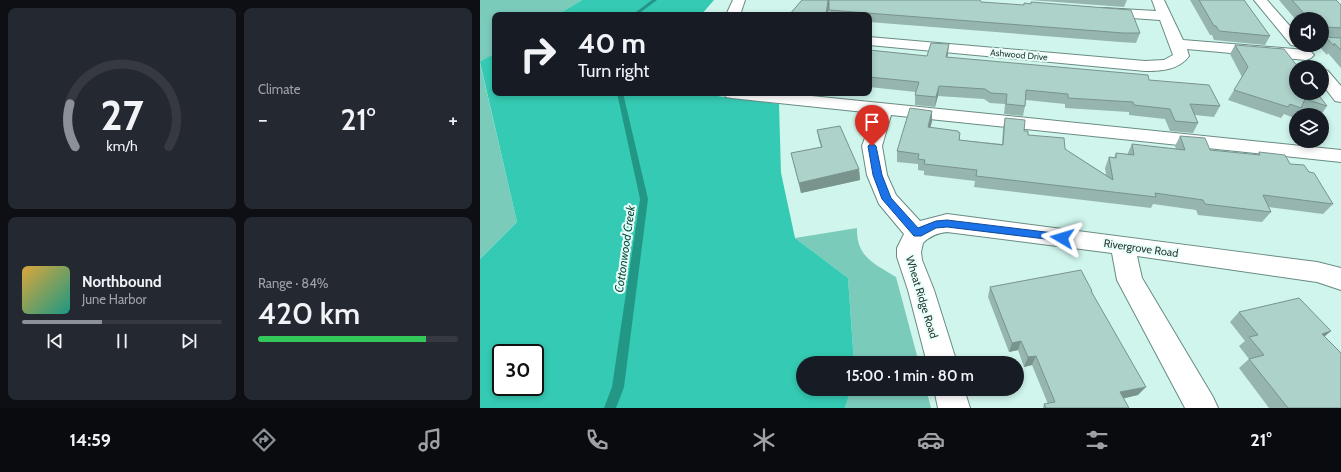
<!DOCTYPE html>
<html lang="en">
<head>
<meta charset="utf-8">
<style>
	body { margin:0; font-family:Cabin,sans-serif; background:#242831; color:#f1f3f6; height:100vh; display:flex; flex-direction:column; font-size:15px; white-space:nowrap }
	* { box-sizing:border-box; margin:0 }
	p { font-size:13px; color:#9ea1a6 }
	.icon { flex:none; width:22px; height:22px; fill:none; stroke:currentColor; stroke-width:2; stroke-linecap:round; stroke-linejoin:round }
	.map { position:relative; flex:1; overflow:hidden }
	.side { display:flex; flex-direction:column; gap:8px; padding:8px; background:#0d0f14; width:480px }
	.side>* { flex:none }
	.top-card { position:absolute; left:12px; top:12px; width:380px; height:84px; border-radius:8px; box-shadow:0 2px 6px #0003; background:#171b24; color:#f1f3f6; overflow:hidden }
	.controls { position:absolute; left:809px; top:12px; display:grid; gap:8px }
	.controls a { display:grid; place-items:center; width:40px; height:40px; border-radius:50%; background:#171b24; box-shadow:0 2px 6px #0003; font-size:20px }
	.speed { position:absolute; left:12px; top:344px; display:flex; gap:8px; font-size:20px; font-weight:700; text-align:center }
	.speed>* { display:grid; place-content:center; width:52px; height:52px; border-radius:50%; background:#171b24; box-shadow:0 2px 6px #0003; line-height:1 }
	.speed .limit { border:2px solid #111; border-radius:6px; background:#fff; color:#111 }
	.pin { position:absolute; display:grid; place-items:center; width:34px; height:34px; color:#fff; margin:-41px -17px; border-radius:50% 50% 50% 0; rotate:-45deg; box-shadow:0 0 4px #0007 }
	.pin .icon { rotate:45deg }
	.me { position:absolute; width:44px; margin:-22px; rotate:277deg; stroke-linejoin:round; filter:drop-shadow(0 0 3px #0008) }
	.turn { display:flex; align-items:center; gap:14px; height:84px; padding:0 20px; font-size:18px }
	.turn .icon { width:52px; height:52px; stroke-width:2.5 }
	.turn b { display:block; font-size:28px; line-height:34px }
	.big { font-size:30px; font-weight:600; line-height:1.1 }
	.side .card { flex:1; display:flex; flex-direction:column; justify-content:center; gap:6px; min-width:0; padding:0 14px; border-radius:8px; background:#242831 }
	.side .dial { align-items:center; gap:0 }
	.dial svg { height:104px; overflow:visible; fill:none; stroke:#363941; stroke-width:7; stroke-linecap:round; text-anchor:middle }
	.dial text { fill:#f1f3f6; stroke:none }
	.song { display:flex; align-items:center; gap:12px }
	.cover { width:48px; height:48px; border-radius:6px; background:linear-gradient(135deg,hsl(40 70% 55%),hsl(170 70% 35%)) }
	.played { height:4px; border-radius:2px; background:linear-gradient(90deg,#8c9099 40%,#363941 40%) }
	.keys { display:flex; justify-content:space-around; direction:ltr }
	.heat { display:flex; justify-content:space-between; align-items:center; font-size:22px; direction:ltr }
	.charge { height:6px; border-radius:3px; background:linear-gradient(90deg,#34c759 84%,#363941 0) }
	.side .tiles { flex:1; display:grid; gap:8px; grid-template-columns:repeat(2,1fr) }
	.trip { position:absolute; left:316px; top:356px; width:228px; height:40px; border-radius:20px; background:#171b24; box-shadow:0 2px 6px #0003; font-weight:600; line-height:40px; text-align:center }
	.tabs { display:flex; height:64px; justify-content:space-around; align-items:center; background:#090b0e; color:#9ea1a6 }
	.tabs .icon { width:28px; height:28px }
	.tabs .selected { color:#8c9099 }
	.tabs b { font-size:18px; color:#f1f3f6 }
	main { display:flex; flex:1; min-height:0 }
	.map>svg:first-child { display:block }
	.green { fill:#7bcbbb }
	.forest { fill:#35cab3; fill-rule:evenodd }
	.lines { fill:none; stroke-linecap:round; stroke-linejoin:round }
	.stream { fill:#229786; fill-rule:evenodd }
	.minor-casing { stroke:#698b83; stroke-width:2 }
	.minor { fill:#fff; fill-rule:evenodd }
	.wall { fill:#95b5ae }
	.shaded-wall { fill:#79938d }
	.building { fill:#add2ca; stroke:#79938d }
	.route { fill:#1a73e8; stroke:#114b97 }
	.labels { text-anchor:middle; stroke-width:4; stroke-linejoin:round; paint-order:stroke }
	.far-street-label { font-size:9px; fill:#2d3c38; stroke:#e8fff9 }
	.street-label { font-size:11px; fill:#2d3c38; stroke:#e8fff9 }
	.water-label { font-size:12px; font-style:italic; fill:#0f4d43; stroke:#e8fff9 }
</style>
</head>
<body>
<main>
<section class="side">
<div class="tiles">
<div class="card dial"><svg viewBox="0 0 100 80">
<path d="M14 69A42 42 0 1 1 86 69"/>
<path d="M14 69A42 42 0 0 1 10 36" stroke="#8c9099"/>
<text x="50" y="56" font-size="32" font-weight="700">27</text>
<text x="50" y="72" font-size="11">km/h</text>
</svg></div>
<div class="card"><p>Climate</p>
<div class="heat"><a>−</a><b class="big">21°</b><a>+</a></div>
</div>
<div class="card">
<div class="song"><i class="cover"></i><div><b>Northbound</b><p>June Harbor</p></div></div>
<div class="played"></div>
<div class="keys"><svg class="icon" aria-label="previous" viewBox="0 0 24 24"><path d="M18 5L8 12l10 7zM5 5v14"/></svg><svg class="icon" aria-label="pause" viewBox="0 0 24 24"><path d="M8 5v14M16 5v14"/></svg><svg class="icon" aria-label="next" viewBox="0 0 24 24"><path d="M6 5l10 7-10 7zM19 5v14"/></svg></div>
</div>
<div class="card"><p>Range · 84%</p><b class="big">420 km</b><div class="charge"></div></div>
</div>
</section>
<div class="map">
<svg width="861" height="408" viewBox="0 0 861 408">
	<rect width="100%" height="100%" fill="#cff5ec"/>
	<g class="green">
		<polygon points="0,0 102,0 77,15 15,15 15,53 0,63 37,222 0,259"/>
		<path d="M377,228C376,257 395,264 416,277L439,363H374L368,278L315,238Z"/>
		<polygon points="371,389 446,389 451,408 365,408"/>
	</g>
	<g class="forest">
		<polygon points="102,0 234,0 221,15 77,15"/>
		<path d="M15,53V93H214L299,104L301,173L315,238L368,278L374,363H323V389H371L365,408H0V259L37,222L0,62ZM21,353H55V387H21Z"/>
	</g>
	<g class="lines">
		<g class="stream">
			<polygon points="172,0 177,0 157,15 152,15"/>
			<polygon points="137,93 143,93 168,199 144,387 136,408 124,408 132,387 160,199"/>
		</g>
		<defs>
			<g id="minor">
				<polygon points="253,0 265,0 260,15 246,15"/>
				<path d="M672,0H684L703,40L826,50L831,52L834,55L831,58L826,60L707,49L709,56C699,70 681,71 665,71L389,45V37L665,61L684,60L693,55L680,20L623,16L618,15L616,12L618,9L623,8L676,11Z"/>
				<polygon points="774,0 787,0 816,33 816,45 821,45 816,46 811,45"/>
				<polygon points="842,69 848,71 861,86 861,102 855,101 842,84"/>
				<path d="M244,93H302L861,150V162L411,115L402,146L407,175L416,195L440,221L467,214L837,262L861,268V290L837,282L657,256L662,278L733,397L738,408H705L637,280L632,253L467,232C457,233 450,236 443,243L441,252L442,260L454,290L477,363H447L428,290L417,257V248L424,234L399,204L387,175L382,146L394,113L252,98L246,97Z"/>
				<polygon points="454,389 484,389 490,408 458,408"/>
			</g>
		</defs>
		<use href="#minor" class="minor-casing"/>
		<use href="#minor" class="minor"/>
	</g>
	<g class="wall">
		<polygon points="322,0 501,2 660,33 656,43 640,42 389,22 389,15 350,15 349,10 349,3 348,15 309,15"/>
		<polygon points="550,0 647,0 644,7"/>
		<polygon points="710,0 764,0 790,36 785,45 734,40 732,35 730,35"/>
		<polygon points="799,0 856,0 861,5 861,68 848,53 847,55 838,45 842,45 842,19 816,19 816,20"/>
		<polygon points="755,45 847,106 841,115 835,115 820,110 814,118 804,114 801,118 748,100 762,77 750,54"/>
		<polygon points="389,50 447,56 468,54 467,58 669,80 740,106 734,117 715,115 718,123 713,133 690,131 685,119 649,115 649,112 585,108 585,104 546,100 545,106 543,116 524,114 525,104 510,103 504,99 458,96 455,107 435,105 435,95 436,92 389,87"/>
		<polygon points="452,111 452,121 450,128 480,133 480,140 522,144 523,128 525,118 544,131 548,135 585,149 626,175 625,168 629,157 634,158 636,153 647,155 652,144 696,149 695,146 700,136 730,150 777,155 779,152 810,164 829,172 853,204 843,214 789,207 791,212 782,222 718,215 716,210 673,204 671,208 494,187 495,181 444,175 444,171 438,170 438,164 417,162 417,151"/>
		<polygon points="337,130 379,169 380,180 321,193 311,153 341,147 339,141"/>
		<polygon points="510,287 612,291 612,293 658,395 643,398 649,408 563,408 564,404 568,404 552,365 544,367 538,350 529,352 508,297"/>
		<polygon points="759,312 851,331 845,336 861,408 789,408 759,368 769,359 759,346 765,341 750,322"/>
	</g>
	<g class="shaded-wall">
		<polygon points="348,0 350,0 348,15 346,15"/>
		<polygon points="469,44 468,54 465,67 466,57"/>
		<polygon points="459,86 458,96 455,107 456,97"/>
		<polygon points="452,111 452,121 448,138 448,127"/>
		<polygon points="379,169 380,180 321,193 319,183"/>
		<polygon points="851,331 839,341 842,334"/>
		<polygon points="541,341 538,350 529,352 532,343"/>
		<polygon points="556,356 552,365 544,367 548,357"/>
		<polygon points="666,387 658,395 633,401 640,392"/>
	</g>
	<g class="building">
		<polygon points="322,0 348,0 346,15 309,15"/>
		<polygon points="349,0 500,0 501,2 544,5 544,3 551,4 551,2 651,10 660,33 643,33 349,10"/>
		<polygon points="719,0 764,0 790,36 739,31 736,26 734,26"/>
		<polygon points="812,0 856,0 861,5 861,28 847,27 845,37 861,38 861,50 854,43 854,46 842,33 842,19 829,19"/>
		<polygon points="451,43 469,44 466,57 668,75 669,80 729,85 740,106 710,104 718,123 695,121 690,109 654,105 653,102 588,98 588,94 546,90 545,106 526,104 527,94 511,93 505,89 459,86 456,97 435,95 439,82 389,77 389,50 447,56"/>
		<polygon points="755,45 804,49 818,67 816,67 816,93 837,93 847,106 825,99 821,108 810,104 808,107 754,90 768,67"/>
		<polygon points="430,108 452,111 448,127 478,131 478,132 480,133 479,140 523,145 525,118 545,120 544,131 548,131 548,135 584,138 585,149 633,180 629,157 636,158 636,153 654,155 652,144 705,150 700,136 725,138 730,150 780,155 779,152 805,155 810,164 824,165 829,172 834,173 853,204 783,195 791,212 725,204 723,200 675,193 676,197 496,176 497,170 444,164 445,160 438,159 439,154 417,151"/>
		<polygon points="360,126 379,169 319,183 311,153 342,147 337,130"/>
		<polygon points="601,270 612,291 611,291 666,387 640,392 649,408 566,408 564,404 575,402 556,356 548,357 541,341 532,343 510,287"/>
		<polygon points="819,298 851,331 842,334 861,353 861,408 808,408 769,359 784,355 769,337 778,335 759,312"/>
	</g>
	<polygon class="route" points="392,143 396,146 402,175 411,198 438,228 456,221 467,220 582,234 586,235 587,238 586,240 582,241 467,227 456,228 441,236 434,236 402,199 393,175 388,146"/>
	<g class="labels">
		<g class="far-street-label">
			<text transform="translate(539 55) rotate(5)" y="3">Ashwood Drive</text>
		</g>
		<g class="street-label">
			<text transform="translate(661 248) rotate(8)" y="4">Rivergrove Road</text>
			<text transform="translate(442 297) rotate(73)" y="4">Wheat Ridge Road</text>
		</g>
		<g class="water-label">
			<text transform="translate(145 249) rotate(-82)" y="4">Cottonwood Creek</text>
		</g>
	</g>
</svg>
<div class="controls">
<a><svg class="icon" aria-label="sound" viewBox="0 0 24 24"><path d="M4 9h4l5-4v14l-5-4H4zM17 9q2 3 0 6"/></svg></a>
<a><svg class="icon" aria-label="search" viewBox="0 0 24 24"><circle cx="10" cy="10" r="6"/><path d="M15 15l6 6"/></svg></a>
<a><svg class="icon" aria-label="layers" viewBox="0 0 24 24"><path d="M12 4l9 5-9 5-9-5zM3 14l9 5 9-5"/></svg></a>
</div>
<div class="speed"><div class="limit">30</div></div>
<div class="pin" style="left:392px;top:146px;background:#d93025"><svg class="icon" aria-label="arrive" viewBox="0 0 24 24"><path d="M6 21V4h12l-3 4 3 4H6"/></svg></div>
<svg class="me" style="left:582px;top:238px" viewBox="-20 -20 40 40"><path d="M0-17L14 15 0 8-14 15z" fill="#1a73e8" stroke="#fff" stroke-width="4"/></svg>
<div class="trip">15:00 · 1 min · 80 m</div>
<div class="top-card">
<div class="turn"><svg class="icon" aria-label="right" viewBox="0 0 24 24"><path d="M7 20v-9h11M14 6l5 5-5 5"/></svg><div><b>40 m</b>Turn right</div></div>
</div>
</div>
</main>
<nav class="tabs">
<b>14:59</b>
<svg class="icon selected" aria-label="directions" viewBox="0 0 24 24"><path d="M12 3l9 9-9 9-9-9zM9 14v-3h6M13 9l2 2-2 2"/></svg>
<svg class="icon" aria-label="music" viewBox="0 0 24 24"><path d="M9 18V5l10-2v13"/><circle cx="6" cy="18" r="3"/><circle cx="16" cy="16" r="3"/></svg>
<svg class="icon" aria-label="phone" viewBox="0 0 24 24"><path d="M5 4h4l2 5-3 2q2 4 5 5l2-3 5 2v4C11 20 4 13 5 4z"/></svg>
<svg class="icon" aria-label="climate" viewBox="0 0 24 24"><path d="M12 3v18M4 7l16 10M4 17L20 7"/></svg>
<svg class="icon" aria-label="car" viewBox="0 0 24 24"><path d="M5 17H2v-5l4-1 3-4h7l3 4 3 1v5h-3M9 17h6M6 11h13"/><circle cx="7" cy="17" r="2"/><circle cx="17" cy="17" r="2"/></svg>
<svg class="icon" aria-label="filters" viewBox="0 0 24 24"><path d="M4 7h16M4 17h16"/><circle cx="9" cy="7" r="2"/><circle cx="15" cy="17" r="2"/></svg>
<b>21°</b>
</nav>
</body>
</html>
